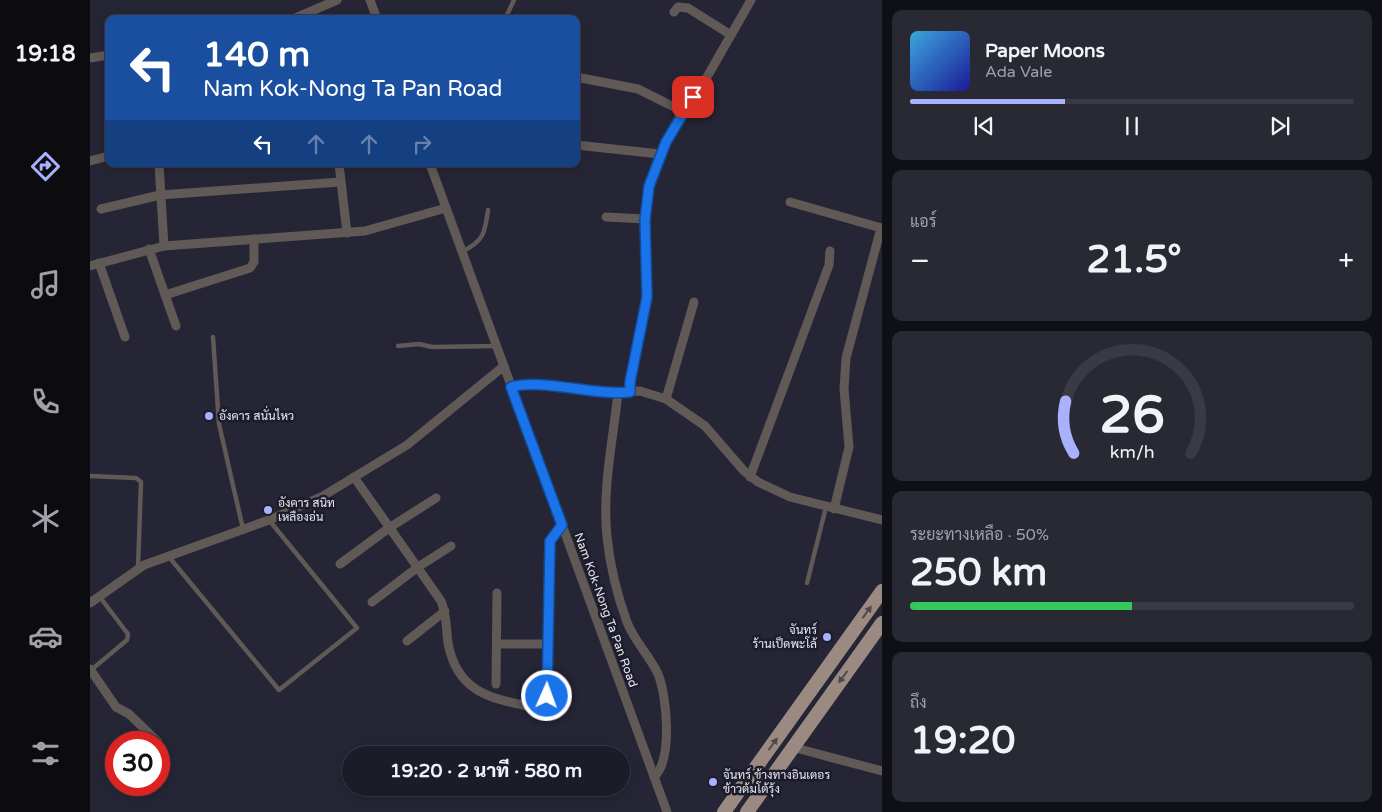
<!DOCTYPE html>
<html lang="th">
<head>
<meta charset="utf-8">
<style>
	body { margin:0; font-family:"Varela Round",Sarabun,sans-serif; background:#292934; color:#f1f3f6; height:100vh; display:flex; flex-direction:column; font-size:19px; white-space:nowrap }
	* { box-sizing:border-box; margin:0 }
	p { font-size:16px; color:#a0a1a8 }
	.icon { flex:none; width:28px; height:28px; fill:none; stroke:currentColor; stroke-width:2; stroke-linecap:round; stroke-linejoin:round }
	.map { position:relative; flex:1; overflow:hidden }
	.sheet { display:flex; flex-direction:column; gap:10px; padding:10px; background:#0f0f16; width:500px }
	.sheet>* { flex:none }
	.banner { position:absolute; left:15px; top:15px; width:475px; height:152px; border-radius:10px; box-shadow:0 2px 12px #0003,0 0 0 1px #3a3a45; background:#1a4fa0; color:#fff; overflow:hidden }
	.speed { position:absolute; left:15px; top:731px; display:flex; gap:10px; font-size:25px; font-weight:700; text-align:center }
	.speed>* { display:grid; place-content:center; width:65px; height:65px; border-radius:50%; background:#1c1c28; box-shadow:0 2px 12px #0003,0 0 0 1px #3a3a45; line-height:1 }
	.speed .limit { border:8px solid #d22; background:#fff; color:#111 }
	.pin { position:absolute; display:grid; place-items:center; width:42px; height:42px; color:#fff; margin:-21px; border-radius:10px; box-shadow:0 2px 8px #0006 }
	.me { position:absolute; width:55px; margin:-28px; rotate:2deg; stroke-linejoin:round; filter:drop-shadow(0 0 4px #0008) }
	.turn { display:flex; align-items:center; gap:18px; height:105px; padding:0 15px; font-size:22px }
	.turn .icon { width:65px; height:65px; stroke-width:2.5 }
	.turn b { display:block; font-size:35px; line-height:42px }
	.lanes { display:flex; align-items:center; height:48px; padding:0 15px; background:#0003; justify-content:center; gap:25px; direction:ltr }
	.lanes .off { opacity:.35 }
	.big { font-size:38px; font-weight:800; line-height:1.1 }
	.sheet .widget { flex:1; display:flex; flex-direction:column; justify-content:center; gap:8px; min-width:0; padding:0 18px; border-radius:10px; background:#292934 }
	.sheet .dial { align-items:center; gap:0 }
	.dial svg { height:130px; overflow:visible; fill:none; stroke:#3a3a45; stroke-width:7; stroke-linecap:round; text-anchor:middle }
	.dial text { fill:#f1f3f6; stroke:none }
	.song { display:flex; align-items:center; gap:15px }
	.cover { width:60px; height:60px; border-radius:8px; background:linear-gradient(135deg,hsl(200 70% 55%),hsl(240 70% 35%)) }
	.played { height:5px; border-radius:2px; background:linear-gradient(90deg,#a9b0fc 35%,#3a3a45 35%) }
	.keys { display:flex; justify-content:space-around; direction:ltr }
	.heat { display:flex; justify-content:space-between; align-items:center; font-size:28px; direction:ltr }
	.charge { height:8px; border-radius:4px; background:linear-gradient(90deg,#34c759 50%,#3a3a45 0) }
	.trip { position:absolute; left:252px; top:746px; width:288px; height:50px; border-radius:25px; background:#1c1c28; box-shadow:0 2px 12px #0003,0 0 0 1px #3a3a45; font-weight:800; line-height:50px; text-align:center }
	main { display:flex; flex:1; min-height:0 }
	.tabs { display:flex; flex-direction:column; width:90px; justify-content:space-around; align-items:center; background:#0b0b10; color:#a0a1a8 }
	.tabs .icon { width:35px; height:35px }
	.tabs .on { color:#a9b0fc }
	.tabs b { font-size:22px; color:#f1f3f6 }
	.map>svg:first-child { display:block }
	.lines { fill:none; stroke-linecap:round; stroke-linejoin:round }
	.lane { stroke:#615955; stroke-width:4.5 }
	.street { stroke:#615955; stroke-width:9 }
	.primary { stroke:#9b8a81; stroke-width:14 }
	.oneway { fill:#4f484d }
	.route-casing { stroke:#114b97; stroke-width:12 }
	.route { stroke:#1a73e8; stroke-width:9 }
	.poi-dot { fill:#a9b0fc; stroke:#1c1c2b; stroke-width:2 }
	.labels { text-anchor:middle; stroke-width:5; stroke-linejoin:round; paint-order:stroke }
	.poi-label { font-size:12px; fill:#e8e8f3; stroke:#1c1c2b; text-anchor:start }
	.street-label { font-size:12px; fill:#e8e8f3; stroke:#1c1c2b }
</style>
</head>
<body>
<main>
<nav class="tabs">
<b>19:18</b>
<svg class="icon on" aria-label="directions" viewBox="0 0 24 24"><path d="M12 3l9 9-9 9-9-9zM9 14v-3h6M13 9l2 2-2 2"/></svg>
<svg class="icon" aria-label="music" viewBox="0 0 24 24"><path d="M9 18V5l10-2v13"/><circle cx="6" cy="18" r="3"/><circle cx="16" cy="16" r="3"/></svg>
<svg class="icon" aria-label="phone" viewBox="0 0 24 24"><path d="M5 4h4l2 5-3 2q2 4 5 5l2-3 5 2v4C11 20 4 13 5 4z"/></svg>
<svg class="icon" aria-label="climate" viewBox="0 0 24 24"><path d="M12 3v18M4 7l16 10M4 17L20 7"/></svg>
<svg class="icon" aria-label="car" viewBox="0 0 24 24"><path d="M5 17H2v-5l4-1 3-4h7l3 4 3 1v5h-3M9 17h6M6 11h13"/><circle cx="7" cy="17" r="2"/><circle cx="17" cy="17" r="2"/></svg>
<svg class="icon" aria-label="filters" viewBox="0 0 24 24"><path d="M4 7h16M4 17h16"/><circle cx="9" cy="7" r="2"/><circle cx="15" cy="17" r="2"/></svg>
</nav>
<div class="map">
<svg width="792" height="812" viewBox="0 0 792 812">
	<rect width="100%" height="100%" fill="#252535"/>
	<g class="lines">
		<g class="lane">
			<polyline points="415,19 424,0"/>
			<path d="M373,251C394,241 395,232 398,210"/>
			<polyline points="123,337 129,424 153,529"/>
			<polyline points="308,346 329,344 342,347 406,346"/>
			<polyline points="0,476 46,478 51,482 48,568"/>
			<polyline points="79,557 189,690 267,628 179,520"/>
			<polyline points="717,583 736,507"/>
			<polyline points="1,670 37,640 38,634 9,596"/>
		</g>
		<g class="street">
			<polyline points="280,0 287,19"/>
			<polyline points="584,12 588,7 598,8 641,35"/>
			<polyline points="203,19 247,0"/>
			<polyline points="0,58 19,55"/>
			<polyline points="486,77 548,89 592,111"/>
			<polyline points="486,145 570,154"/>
			<polyline points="0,161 19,156"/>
			<polyline points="69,164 74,246"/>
			<polyline points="249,164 257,233"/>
			<polyline points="340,164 577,812"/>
			<polyline points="700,202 791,228 756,358 754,389 759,447 744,509"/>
			<polyline points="11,209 70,195 250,182"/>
			<polyline points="516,217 555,219"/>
			<polyline points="59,249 86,326"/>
			<polyline points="9,263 35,337"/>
			<polyline points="0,266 74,246 275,231 356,208"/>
			<polyline points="75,295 160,268 164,262 164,239"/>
			<polyline points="421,387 438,384 505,392 550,391 576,399 615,426 654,471 668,482 700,497 792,520"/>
			<polyline points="540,391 540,382 557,297 555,219 559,186 570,154 592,111 613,84 661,0"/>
			<path d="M528,393C523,440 512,489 517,537C520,565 527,595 537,622C544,641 560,656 568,674C577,696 583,760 564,777"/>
			<polyline points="576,399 604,302"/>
			<path d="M264,477L351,601C357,615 356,628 358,643C368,697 407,699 451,709"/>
			<polyline points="660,477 739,265 740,251"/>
			<polyline points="250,564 299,528 346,498"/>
			<polyline points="282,602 328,567 361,546"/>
			<polyline points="0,603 54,565 179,520 233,496 317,445 414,366"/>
			<polyline points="317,641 355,611"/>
			<polyline points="407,644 459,644"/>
			<polyline points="0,669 26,707 39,714 68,742"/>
			<polyline points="406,684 407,593"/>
			<polyline points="457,696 460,541 472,525"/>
			<polyline points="702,747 792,771"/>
		</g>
		<g class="primary">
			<polyline points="634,812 792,591"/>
			<polyline points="657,812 792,623"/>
		</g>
	</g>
	<defs><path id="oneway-solid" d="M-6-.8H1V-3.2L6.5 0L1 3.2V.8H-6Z" transform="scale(1.25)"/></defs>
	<g class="oneway">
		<use href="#oneway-solid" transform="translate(777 612) rotate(-54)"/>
		<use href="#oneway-solid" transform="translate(753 677) rotate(126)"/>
		<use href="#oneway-solid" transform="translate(683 744) rotate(-54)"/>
	</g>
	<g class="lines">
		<defs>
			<path id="route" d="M457,696L460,541L472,525L421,387C453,378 503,396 540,392V382L557,297L555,220L559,186L576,142L603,97"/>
		</defs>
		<use href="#route" class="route-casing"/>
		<use href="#route" class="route"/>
	</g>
	<g class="poi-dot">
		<circle cx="119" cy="416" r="5"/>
		<circle cx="178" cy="510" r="5"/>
		<circle cx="737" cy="637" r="5"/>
		<circle cx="623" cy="782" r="5"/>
	</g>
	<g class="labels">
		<g class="poi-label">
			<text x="129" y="420">อังคาร สนั่นไหว</text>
			<text x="188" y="507">อังคาร สนิท<tspan x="188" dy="14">เหลืองอ่น</tspan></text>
			<text x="727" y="634" text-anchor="end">จันทร์<tspan x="727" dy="14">ร้านเป็ดพะโล้</tspan></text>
			<text x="633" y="779">จันทร์ ข้างทางอินเตอร<tspan x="633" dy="14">ข้าวต้มโต้รุ้ง</tspan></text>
		</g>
		<g class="street-label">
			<text transform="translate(516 610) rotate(70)" y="4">Nam Kok-Nong Ta Pan Road</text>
		</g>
	</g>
</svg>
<div class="speed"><div class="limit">30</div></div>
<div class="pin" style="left:603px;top:97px;background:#d93025"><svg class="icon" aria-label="arrive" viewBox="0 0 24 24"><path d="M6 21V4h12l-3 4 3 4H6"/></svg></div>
<svg class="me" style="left:457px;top:696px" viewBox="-20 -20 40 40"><circle r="17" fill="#1a73e8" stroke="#fff" stroke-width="3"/><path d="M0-11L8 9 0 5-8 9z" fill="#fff"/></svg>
<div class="trip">19:20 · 2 นาที · 580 m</div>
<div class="banner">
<div class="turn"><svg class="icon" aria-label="left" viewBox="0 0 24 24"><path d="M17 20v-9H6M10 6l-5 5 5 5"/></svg><div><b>140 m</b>Nam Kok-Nong Ta Pan Road</div></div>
<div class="lanes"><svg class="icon" aria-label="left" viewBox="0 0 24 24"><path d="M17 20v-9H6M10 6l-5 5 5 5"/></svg><svg class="icon off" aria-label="ahead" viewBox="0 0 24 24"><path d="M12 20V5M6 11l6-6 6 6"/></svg><svg class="icon off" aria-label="ahead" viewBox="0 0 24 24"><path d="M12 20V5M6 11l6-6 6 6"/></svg><svg class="icon off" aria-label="right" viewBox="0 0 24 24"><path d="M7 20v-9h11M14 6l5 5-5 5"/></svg></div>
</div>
</div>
<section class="sheet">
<div class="widget">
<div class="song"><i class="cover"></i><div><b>Paper Moons</b><p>Ada Vale</p></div></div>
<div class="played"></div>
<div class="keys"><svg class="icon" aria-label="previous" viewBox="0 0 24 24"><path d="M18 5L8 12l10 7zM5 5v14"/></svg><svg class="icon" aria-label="pause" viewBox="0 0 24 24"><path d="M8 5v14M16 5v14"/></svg><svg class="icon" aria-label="next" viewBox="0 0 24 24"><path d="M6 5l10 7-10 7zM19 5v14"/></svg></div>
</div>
<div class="widget"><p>แอร์</p>
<div class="heat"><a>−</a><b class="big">21.5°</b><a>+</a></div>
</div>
<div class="widget dial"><svg viewBox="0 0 100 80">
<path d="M14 69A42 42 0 1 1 86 69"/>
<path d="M14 69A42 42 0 0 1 9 37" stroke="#a9b0fc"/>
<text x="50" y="56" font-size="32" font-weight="700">26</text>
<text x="50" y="72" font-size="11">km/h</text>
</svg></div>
<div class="widget"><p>ระยะทางเหลือ · 50%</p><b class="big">250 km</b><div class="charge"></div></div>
<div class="widget"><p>ถึง</p><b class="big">19:20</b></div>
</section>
</main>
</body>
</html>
